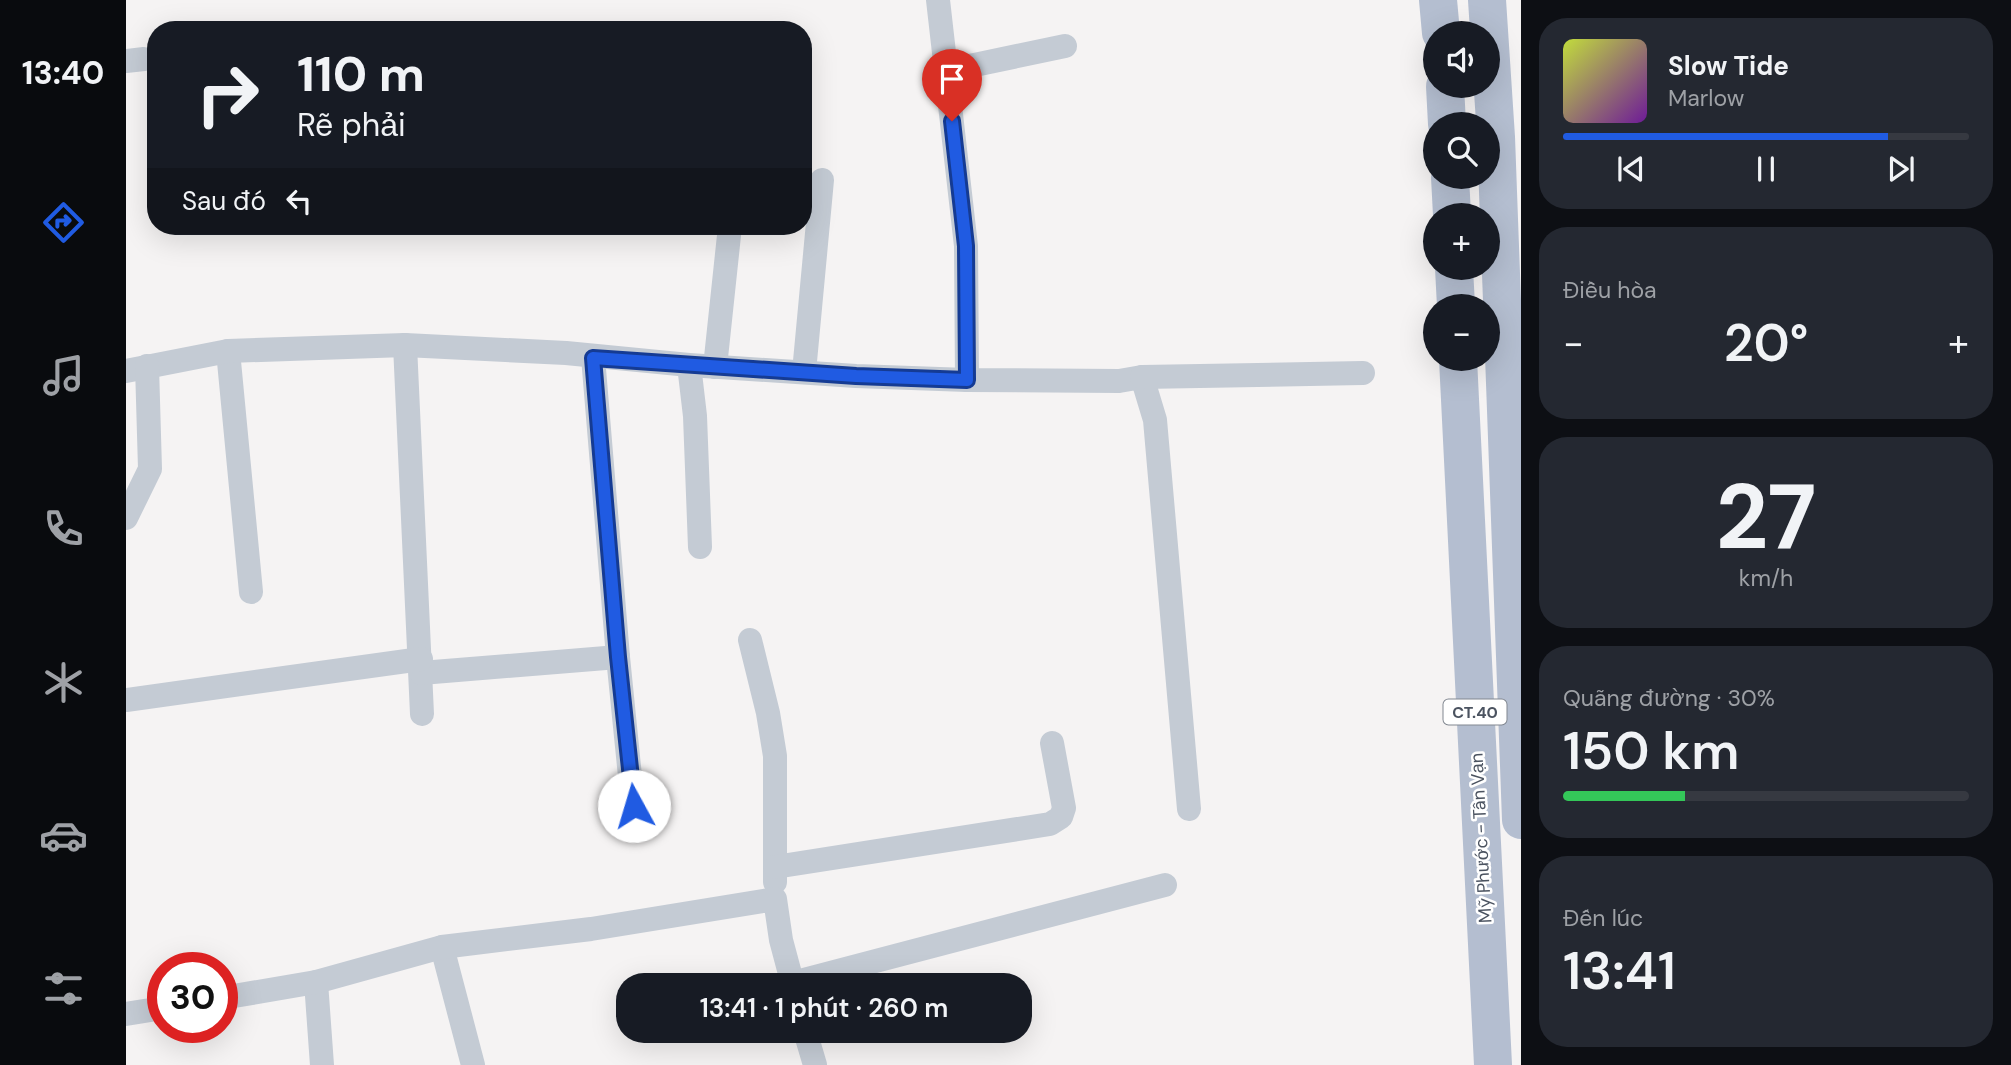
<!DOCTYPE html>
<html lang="vi">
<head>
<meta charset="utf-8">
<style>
	body { margin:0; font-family:"DM Sans",sans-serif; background:#242831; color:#f1f3f6; height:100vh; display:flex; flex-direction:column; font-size:26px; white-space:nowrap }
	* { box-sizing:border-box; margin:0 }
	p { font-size:23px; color:#9ea1a6 }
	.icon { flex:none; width:38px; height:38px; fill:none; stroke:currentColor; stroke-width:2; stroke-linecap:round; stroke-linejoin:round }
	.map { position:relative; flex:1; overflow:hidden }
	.sheet { display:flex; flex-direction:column; gap:18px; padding:18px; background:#0d0f14; width:490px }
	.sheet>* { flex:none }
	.hud { position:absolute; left:21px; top:21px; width:665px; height:214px; border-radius:28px; box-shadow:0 7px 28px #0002; background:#171b24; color:#f1f3f6; overflow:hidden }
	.controls { position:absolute; left:1297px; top:21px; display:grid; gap:14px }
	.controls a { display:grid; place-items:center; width:77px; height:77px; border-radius:50%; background:#171b24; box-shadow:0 7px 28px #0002; font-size:35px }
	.speed { position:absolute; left:21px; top:952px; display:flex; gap:14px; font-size:35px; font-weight:700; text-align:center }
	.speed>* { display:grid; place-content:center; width:91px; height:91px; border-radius:50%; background:#171b24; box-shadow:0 7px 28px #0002; line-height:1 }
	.speed .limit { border:10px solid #d22; background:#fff; color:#111 }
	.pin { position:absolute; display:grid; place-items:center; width:60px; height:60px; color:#fff; margin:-72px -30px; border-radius:50% 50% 50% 0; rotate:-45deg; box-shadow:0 0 7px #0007 }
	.pin .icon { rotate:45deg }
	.me { position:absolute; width:77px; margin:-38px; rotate:354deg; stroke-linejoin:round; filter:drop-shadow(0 0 5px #0008) }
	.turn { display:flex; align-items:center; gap:24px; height:147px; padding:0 35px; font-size:32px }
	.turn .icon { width:91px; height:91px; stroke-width:2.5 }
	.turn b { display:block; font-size:49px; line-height:60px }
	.then { display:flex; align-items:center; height:66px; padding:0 35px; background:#0003; gap:14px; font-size:26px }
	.big { font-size:52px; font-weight:600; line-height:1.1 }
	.sheet .card { flex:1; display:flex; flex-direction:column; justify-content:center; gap:10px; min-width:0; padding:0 24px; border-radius:28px; background:#242831 }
	.sheet .dial { align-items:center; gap:0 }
	.dial b { font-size:91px; line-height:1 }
	.song { display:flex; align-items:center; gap:21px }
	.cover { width:84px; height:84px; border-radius:10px; background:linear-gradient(135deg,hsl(70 70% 55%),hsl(280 70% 35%)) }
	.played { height:7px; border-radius:4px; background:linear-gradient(90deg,#205be2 80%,#363941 80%) }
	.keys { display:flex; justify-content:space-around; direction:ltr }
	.heat { display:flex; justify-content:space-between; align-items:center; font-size:38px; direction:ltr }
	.charge { height:10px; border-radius:5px; background:linear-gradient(90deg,#34c759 30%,#363941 0) }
	.trip { position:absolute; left:490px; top:973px; width:416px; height:70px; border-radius:28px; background:#171b24; box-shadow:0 7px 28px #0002; font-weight:600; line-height:70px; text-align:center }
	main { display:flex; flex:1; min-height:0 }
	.tab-bar { display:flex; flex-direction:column; width:126px; justify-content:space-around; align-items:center; background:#090b0e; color:#9ea1a6 }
	.tab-bar .icon { width:49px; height:49px }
	.tab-bar .on { color:#205be2 }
	.tab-bar b { font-size:32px; color:#f1f3f6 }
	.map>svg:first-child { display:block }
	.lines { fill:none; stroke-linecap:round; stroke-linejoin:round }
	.street { stroke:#c4cbd4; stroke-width:24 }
	.primary { stroke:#b4bed0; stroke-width:38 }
	.route-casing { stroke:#153b93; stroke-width:18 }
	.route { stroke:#205be2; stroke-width:12 }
	.labels { text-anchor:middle; stroke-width:5; stroke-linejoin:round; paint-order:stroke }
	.shield { fill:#fff; stroke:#818790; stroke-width:2 }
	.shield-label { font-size:16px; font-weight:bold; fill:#4b5360 }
	.street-label { font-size:18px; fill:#4b5360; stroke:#fff }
</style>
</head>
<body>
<main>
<nav class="tab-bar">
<b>13:40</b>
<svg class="icon on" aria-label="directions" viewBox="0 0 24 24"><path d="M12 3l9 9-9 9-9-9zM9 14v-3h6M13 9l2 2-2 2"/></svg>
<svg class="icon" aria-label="music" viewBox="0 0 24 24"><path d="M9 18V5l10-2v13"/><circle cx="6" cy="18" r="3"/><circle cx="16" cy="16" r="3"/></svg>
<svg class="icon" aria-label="phone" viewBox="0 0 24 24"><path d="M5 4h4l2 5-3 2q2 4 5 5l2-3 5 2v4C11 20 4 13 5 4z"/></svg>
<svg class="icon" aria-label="climate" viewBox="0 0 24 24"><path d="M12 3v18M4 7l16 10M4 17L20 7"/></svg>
<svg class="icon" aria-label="car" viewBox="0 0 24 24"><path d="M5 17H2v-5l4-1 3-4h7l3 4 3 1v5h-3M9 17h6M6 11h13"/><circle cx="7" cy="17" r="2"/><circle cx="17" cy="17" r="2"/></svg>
<svg class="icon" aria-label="filters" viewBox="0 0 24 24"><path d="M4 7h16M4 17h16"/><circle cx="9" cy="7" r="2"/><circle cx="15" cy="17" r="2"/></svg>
</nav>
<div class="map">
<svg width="1395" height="1065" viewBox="0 0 1395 1065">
	<rect width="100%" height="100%" fill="#f5f3f3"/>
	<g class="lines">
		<g class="street">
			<polyline points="812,0 840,246 841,380"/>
			<polyline points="0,61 18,59"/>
			<polyline points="820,71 939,46"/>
			<polyline points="279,345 296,714"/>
			<polyline points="102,351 125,592"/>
			<polyline points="467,357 492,657 507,806"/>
			<polyline points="563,365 569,416 574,547"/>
			<polyline points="589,367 604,226"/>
			<polyline points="0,371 102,351 279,345 440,353 563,365 730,376 841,380 993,381 1016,377 1029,420 1063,809"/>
			<polyline points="678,372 696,180"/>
			<polyline points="1016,377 1237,373"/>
			<polyline points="0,518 24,469 21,366"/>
			<polyline points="624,640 642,713 649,756 649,882"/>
			<polyline points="295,673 492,657"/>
			<polyline points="0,700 295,659"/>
			<polyline points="649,867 924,824 935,817 938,808 926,743"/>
			<polyline points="316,947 347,1065"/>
			<polyline points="190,982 196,1065"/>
			<polyline points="666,983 1039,885"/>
			<polyline points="96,998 190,982 316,947 465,929 649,899 655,940 667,985"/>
			<polyline points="0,1014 37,1008"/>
			<polyline points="679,1031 689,1065"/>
		</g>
		<g class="primary">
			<polyline points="1312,0 1315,33"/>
			<polyline points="1361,0 1370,137 1395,820"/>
			<polyline points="1319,86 1321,124"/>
			<polyline points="1324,177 1326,215"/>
			<polyline points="1328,268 1330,306"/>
			<polyline points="1332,359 1367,1065"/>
		</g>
	</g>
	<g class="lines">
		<defs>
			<polyline id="route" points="508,806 492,657 467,358 730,376 841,380 840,246 826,121"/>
		</defs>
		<use href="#route" class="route-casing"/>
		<use href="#route" class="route"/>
	</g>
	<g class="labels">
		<rect class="shield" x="1317.5" y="699.5" width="63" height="25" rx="5"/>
		<g class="shield-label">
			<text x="1349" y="718">CT.40</text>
		</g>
		<g class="street-label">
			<text transform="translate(1355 838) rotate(-93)" y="6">Mỹ Phước - Tân Vạn</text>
		</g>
	</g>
</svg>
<div class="controls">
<a><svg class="icon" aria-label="sound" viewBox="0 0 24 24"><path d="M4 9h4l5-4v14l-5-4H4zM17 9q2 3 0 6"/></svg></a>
<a><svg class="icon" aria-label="search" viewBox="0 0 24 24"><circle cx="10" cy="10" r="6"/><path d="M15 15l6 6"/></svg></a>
<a>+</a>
<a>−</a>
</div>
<div class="speed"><div class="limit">30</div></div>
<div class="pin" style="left:826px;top:121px;background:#d93025"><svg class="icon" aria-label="arrive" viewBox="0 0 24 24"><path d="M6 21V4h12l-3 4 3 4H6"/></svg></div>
<svg class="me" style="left:508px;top:806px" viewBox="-20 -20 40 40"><circle r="19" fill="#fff"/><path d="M0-13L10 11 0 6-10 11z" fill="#205be2"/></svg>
<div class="trip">13:41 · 1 phút · 260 m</div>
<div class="hud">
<div class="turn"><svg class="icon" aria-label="right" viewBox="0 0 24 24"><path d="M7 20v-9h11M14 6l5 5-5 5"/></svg><div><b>110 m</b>Rẽ phải</div></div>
<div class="then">Sau đó<svg class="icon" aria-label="left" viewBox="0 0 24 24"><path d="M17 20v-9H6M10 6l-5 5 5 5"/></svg></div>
</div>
</div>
<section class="sheet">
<div class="card">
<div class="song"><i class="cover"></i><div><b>Slow Tide</b><p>Marlow</p></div></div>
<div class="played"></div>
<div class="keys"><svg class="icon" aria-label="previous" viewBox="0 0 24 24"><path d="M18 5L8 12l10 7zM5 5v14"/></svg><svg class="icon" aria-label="pause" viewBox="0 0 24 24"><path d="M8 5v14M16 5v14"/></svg><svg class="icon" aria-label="next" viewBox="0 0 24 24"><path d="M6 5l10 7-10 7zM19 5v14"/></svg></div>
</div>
<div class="card"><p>Điều hòa</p>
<div class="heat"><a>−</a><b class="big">20°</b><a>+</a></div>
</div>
<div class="card dial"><b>27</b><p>km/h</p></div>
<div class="card"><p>Quãng đường · 30%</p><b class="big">150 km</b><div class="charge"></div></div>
<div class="card"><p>Đến lúc</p><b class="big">13:41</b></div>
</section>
</main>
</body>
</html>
